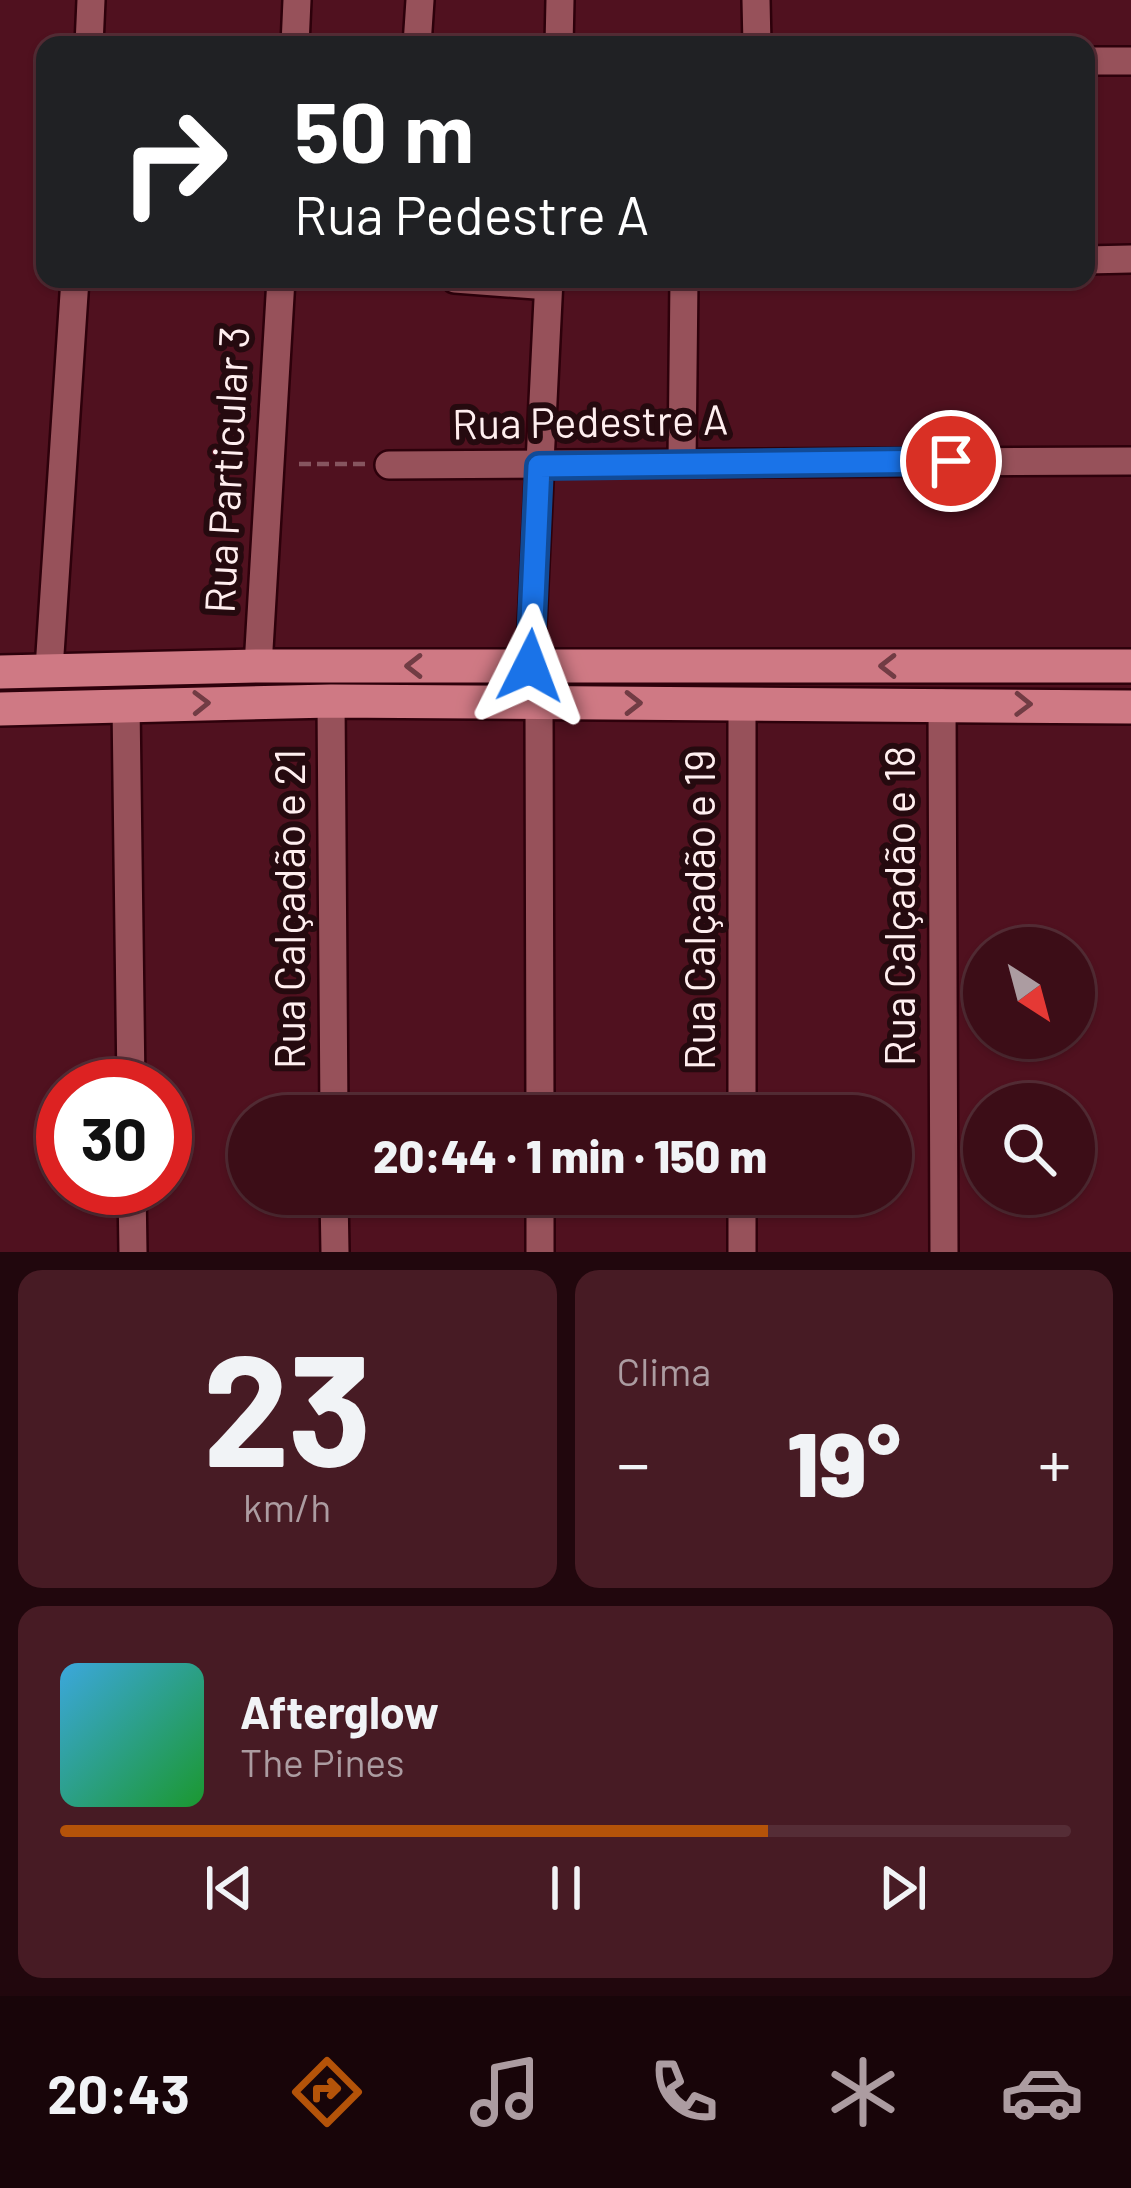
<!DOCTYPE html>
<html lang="pt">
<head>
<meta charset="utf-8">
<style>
	body { margin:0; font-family:Barlow,sans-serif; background:#471b24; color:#f1f3f6; height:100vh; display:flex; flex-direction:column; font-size:45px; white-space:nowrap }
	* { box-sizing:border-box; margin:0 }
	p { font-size:39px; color:#ac9ca1 }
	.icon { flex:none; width:66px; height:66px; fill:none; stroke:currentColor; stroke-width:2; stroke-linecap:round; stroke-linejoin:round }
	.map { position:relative; height:1252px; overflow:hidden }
	.details { display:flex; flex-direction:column; gap:18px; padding:18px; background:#21070d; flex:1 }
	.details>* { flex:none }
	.banner { position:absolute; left:36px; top:36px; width:1059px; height:252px; border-radius:24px; box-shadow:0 3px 9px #0004,0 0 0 3px #552d36; background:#202124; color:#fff; overflow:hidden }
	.needle { width:78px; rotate:144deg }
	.controls { position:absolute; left:963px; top:927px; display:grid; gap:24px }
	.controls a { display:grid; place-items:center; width:132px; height:132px; border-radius:50%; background:#3c0d17; box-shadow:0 3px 9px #0004,0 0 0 3px #552d36; font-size:60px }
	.speed { position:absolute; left:36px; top:1059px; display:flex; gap:24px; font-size:60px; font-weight:700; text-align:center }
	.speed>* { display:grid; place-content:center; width:156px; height:156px; border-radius:50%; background:#3c0d17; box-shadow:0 3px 9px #0004,0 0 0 3px #552d36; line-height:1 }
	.speed .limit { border:18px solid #d22; background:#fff; color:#111 }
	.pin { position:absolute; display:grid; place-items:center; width:102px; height:102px; color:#fff; margin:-51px; border:6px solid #fff; border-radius:50%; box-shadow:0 3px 12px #0007 }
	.me { position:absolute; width:132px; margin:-66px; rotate:3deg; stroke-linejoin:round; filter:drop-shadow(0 0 9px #0008) }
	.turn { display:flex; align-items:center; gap:42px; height:252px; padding:0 60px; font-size:54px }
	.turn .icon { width:156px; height:156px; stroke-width:2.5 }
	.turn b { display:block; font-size:84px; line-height:102px }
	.big { font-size:90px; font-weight:800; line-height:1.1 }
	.details .tile { flex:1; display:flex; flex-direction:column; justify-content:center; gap:18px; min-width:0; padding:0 42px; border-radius:24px; background:#471b24 }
	.details .dial { align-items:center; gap:0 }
	.dial b { font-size:156px; line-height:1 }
	.song { display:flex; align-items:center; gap:36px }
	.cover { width:144px; height:144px; border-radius:18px; background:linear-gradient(135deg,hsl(200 70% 55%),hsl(130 70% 35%)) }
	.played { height:12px; border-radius:6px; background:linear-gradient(90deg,#b45309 70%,#552d36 70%) }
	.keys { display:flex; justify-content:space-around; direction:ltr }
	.heat { display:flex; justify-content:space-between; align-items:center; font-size:66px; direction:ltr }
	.details .tiles { flex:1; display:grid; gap:18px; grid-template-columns:1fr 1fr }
	.tile:last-child { grid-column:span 2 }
	.trip { position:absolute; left:228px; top:1095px; width:684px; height:120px; border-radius:60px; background:#3c0d17; box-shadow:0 3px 9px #0004,0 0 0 3px #552d36; font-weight:800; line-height:120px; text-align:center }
	.menu { display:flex; height:192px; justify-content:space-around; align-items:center; background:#180509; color:#ac9ca1 }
	.menu .icon { width:84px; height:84px }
	.menu .current { color:#b45309 }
	.menu b { font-size:54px; color:#f1f3f6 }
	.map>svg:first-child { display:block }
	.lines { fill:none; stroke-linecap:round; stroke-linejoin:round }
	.minor-casing { stroke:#2d010b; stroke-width:32 }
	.primary-casing { stroke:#2d010b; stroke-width:38 }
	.path { stroke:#86555f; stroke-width:4.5; stroke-dasharray:12 6; stroke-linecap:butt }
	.minor { stroke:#97515a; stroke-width:27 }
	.primary { stroke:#cf7984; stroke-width:33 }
	.oneway { stroke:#713c44 }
	.route-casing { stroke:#114b97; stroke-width:30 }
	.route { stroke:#1a73e8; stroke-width:21 }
	.labels { text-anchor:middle; stroke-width:12; stroke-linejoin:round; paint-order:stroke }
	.street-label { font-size:42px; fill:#ffeeef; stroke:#250a0f }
</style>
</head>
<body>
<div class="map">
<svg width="1131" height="1252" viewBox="0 0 1131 1252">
	<rect width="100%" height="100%" fill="#50111f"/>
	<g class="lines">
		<defs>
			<g id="minor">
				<polyline points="756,0 757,45"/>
				<polyline points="89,45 91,0"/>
				<polyline points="295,45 297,0"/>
				<polyline points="417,45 420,0"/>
				<polyline points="559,45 560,0"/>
				<polyline points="1086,61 1131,61"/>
				<polyline points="1086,260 1131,259"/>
				<polyline points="455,279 549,286"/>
				<polyline points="682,462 684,279"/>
				<polyline points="389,465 1131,461"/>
				<polyline points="258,666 281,279"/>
				<polyline points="530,666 549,279"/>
				<polyline points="49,669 75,279"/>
				<polyline points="331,701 334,1116"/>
				<polyline points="539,702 540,1116"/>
				<polyline points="742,703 742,1116"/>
				<polyline points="942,703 944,1252"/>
				<polyline points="126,704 131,1086"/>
				<polyline points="132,1188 133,1252"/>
				<polyline points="334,1194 335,1252"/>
				<polyline points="540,1194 540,1252"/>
				<polyline points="742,1194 742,1252"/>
			</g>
			<g id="primary">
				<polyline points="0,672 258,666 1131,666"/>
				<polyline points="0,709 331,701 1131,707"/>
			</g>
		</defs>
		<use href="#minor" class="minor-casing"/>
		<use href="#primary" class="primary-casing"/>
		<polyline class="path" points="299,464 366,464"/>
		<use href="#minor" class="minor"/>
		<use href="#primary" class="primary"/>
	</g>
	<defs><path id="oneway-chevron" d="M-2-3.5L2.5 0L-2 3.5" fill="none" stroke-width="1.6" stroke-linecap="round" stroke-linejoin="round" transform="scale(3)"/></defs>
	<g class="oneway">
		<use href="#oneway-chevron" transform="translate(414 666) rotate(180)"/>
		<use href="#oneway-chevron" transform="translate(888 666) rotate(180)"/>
		<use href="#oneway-chevron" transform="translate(201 703) rotate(-1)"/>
		<use href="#oneway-chevron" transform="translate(633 703)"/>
		<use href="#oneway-chevron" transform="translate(1023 704) rotate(1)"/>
	</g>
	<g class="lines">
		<defs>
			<polyline id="route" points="530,666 539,466 951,461"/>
		</defs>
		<use href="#route" class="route-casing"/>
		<use href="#route" class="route"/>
	</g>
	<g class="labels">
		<g class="street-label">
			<text transform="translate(590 422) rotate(-1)" y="15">Rua Pedestre A</text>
			<text transform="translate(227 470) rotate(-87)" y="15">Rua Particular 3</text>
			<text transform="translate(900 906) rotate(-90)" y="15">Rua Calçadão e 18</text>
			<text transform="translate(290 909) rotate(-90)" y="15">Rua Calçadão e 21</text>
			<text transform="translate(700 910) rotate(-90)" y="15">Rua Calçadão e 19</text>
		</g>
	</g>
</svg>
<div class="controls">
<a><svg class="needle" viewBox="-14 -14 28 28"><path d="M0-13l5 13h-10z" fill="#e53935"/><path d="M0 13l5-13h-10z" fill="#ac9ca1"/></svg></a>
<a><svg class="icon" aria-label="search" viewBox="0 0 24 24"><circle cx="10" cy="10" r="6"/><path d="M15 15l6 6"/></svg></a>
</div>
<div class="speed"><div class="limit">30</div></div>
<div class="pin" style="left:951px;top:461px;background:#d93025"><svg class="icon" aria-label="arrive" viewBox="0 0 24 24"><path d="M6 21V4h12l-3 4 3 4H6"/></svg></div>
<svg class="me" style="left:530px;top:666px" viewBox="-20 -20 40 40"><path d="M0-17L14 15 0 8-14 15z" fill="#1a73e8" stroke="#fff" stroke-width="4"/></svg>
<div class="trip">20:44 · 1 min · 150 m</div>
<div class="banner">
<div class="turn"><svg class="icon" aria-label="right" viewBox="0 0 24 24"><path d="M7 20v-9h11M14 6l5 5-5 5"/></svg><div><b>50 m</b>Rua Pedestre A</div></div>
</div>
</div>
<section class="details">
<div class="tiles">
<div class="tile dial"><b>23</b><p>km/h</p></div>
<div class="tile"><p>Clima</p>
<div class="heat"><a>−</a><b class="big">19°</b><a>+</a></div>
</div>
<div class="tile">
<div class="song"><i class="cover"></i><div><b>Afterglow</b><p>The Pines</p></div></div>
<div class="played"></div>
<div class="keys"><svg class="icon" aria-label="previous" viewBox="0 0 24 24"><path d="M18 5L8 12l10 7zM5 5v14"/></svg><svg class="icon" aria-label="pause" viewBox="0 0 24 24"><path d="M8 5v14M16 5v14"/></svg><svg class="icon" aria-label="next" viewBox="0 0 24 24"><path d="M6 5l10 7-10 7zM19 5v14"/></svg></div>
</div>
</div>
</section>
<nav class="menu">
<b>20:43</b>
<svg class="icon current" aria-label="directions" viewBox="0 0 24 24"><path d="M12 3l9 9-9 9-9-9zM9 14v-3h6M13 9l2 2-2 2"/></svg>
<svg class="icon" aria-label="music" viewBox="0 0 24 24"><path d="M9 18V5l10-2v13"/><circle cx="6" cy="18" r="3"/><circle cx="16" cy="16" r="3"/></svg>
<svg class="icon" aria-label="phone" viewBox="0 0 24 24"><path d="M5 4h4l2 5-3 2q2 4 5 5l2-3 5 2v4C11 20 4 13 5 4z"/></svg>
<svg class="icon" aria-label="climate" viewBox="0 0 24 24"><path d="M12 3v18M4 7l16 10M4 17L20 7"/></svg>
<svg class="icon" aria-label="car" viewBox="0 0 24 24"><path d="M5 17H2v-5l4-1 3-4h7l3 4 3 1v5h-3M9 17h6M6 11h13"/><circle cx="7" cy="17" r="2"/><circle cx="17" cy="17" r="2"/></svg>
</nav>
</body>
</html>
